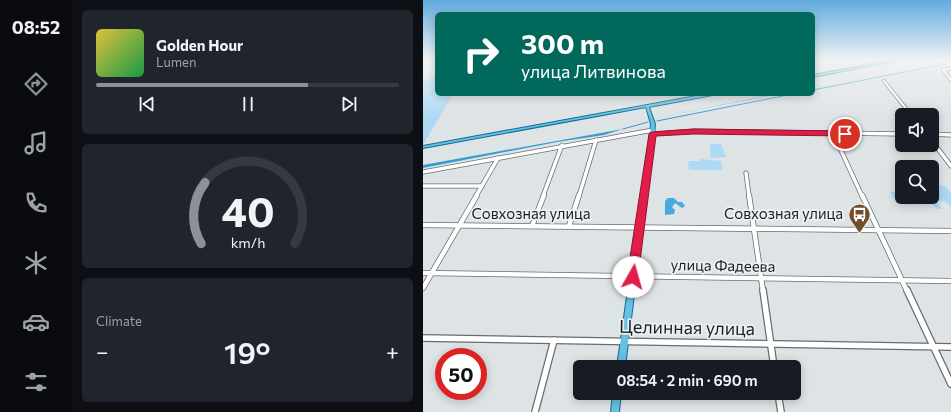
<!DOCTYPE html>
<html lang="en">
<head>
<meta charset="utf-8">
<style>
	body { margin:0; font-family:Commissioner,sans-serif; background:#20242c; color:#f1f3f6; height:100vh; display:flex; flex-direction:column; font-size:15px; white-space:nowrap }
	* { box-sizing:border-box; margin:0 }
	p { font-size:13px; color:#9ea1a6 }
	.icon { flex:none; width:22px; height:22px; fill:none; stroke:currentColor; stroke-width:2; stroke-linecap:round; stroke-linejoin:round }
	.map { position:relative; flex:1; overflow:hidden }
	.side { display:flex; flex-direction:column; gap:10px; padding:10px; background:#0d0f14; width:351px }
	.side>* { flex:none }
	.guide { position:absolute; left:12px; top:12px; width:380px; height:84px; border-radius:6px; box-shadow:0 2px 10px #0003; background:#00695c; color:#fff; overflow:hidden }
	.tools { position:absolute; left:472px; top:108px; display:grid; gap:8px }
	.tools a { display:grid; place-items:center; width:44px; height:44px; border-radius:6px; background:#171b24; box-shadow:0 2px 10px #0003; font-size:20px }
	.speed { position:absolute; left:12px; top:348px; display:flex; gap:8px; font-size:20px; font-weight:700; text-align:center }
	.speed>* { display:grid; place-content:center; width:52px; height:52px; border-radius:50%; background:#171b24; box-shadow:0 2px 10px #0003; line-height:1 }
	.speed .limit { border:6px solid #d22; background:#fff; color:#111 }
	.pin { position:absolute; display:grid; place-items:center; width:34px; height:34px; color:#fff; margin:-17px; border:2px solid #fff; border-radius:50%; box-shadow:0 1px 4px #0007 }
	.me { position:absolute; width:44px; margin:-22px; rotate:7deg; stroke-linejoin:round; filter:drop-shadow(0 0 3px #0008) }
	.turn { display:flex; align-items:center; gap:14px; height:84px; padding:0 20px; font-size:18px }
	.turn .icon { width:52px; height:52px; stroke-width:2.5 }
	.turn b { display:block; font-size:28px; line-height:34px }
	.big { font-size:30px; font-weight:600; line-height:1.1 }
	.side .card { flex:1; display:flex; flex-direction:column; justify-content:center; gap:6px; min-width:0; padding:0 14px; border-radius:6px; background:#20242c }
	.side .dial { align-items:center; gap:0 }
	.dial svg { height:104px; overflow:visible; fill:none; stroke:#363941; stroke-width:7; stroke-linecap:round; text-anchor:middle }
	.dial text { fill:#f1f3f6; stroke:none }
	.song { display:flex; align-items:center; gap:12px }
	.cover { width:48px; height:48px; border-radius:6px; background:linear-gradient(135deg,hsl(50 70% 55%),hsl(140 70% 35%)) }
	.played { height:4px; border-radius:2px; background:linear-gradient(90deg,#8c9099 70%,#363941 70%) }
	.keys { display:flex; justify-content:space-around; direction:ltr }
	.heat { display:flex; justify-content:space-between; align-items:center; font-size:22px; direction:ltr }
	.trip { position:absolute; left:150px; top:360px; width:228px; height:40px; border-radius:6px; background:#171b24; box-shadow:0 2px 10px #0003; font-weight:600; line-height:40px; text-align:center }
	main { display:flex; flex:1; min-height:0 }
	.dock { display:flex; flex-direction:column; width:72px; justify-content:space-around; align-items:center; background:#090b0e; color:#9ea1a6 }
	.dock .icon { width:28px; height:28px }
	.dock .active { color:#8c9099 }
	.dock b { font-size:18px; color:#f1f3f6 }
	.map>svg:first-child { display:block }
	.green { fill:#acdaf5 }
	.forest { fill:#46ace0 }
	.water { fill:#349dcf }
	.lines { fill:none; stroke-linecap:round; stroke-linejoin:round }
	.stream { stroke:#349dcf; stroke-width:1 }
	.minor-far3-casing { stroke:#696c6e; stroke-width:4 }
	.minor-far2-casing { stroke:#696c6e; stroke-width:5 }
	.minor-far1-casing { stroke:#696c6e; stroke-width:6 }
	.minor-casing { stroke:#696c6e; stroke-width:8 }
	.major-casing { stroke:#0b6c92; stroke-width:2 }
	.minor-far3 { stroke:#fff; stroke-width:2.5 }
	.minor-far2 { stroke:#fff; stroke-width:3.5 }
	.minor-far1 { stroke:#fff; stroke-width:4.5 }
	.minor { stroke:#fff; stroke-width:5.5 }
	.major { fill:#67c0e2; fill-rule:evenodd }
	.route { fill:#e11d48; stroke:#92132f }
	.labels { text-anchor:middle; stroke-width:3.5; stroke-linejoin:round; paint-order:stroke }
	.street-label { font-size:15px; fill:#1e1f20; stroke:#ecf0f2 }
	.poi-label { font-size:15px; fill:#1e1f20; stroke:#ecf0f2; text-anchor:end }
	.near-street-label { font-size:18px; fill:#1e1f20; stroke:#ecf0f2 }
</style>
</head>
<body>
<main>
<nav class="dock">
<b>08:52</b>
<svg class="icon active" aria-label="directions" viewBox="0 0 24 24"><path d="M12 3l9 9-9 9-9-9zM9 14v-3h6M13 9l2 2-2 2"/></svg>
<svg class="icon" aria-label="music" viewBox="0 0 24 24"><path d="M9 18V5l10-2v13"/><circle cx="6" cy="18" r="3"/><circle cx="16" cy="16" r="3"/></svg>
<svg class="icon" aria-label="phone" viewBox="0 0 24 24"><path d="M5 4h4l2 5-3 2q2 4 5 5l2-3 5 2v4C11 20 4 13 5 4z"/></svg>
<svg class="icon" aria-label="climate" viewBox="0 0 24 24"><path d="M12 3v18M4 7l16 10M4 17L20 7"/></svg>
<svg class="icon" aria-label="car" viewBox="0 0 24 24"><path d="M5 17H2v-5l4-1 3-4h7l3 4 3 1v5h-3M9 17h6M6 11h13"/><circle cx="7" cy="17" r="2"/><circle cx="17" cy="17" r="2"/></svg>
<svg class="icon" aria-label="filters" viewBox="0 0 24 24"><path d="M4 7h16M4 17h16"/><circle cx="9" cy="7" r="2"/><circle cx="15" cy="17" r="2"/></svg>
</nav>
<section class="side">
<div class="card">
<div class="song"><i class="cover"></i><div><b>Golden Hour</b><p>Lumen</p></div></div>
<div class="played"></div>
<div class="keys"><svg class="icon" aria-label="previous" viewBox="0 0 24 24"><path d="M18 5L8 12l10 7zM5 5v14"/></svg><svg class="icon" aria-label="pause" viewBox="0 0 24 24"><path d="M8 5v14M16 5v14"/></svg><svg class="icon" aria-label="next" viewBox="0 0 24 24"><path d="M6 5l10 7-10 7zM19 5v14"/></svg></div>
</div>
<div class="card dial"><svg viewBox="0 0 100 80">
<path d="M14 69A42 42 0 1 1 86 69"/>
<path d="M14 69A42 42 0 0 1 17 22" stroke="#8c9099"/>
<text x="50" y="56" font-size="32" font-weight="700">40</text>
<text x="50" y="72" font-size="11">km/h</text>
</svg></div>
<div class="card"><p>Climate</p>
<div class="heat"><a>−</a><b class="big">19°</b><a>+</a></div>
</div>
</section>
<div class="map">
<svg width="528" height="412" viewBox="0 0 528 412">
	<rect width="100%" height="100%" fill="#dee3e5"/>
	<g class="green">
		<polygon points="14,75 14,94 30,94 0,145 0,81"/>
		<polygon points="287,144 298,144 303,157 288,158"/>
		<polygon points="277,159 298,161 299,170 266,170 265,161 277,161"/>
		<polygon points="509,186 523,186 528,194 528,207 522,201 514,201 519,209 514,209 503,197 509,197"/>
		<polygon points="467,192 479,192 479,197 489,197 493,204 485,205 482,202 474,203"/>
	</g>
	<g class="forest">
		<polygon points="352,94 355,94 247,115"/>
		<polygon points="245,198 251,198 255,202 259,202 262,206 259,208 252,203 249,207 252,210 251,214 242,215 242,201"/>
	</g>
	<polygon class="water" points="200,129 181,135 134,142 0,168 0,165"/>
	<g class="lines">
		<g class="stream">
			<polyline points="390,90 522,64"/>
			<polyline points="234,121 370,94"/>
			<polyline points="200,129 225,122"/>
		</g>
		<defs>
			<g id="minor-far3">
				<polyline points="518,60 528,66"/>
				<polyline points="528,68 520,70 528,80"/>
				<polyline points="461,81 488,115"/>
			</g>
			<g id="minor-far2">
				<polyline points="410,133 439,196"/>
				<polyline points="229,134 271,131 479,134"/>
				<polyline points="509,134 528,135"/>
				<polyline points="509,141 528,166"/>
				<polyline points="0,172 230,130"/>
				<polyline points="323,173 326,196"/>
				<polyline points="0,186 59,186"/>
				<polyline points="53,196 75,158"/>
				<polyline points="120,196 139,145"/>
				<polyline points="156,196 173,140"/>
			</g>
			<g id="minor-far1">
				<polyline points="326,195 340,291"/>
				<polyline points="439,195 484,291"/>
				<polyline points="0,225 528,231"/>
				<polyline points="109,226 121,195"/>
				<polyline points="146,226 156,195"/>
				<polyline points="0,273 528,281"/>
				<polyline points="0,288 54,195"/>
			</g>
			<g id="minor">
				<polyline points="340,290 351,367"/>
				<polyline points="484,290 528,384"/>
				<polyline points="0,338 528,347"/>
				<polyline points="355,393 358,412"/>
				<polyline points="112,412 131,340"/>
			</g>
			<g id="major">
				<polygon points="472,60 477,60 390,77 390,75"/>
				<polygon points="284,94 292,94 290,95 226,107 232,124 231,134 202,367 194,367 227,134 228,124 223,107 0,148 0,146"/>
				<polygon points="190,393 198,393 196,412 188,412"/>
			</g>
		</defs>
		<use href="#minor-far3" class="minor-far3-casing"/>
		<use href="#minor-far2" class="minor-far2-casing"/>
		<use href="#minor-far1" class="minor-far1-casing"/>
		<use href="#minor" class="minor-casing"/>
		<use href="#major" class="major-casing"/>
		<use href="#minor-far3" class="minor-far3"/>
		<use href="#minor-far2" class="minor-far2"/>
		<use href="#minor-far1" class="minor-far1"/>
		<use href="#minor" class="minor"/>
		<use href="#major" class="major"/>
	</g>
	<linearGradient id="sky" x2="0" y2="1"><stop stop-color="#60abde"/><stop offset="0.51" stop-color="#f0f2f3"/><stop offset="1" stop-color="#f0f2f3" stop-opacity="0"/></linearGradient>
	<rect width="528" height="117" fill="url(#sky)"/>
	<polygon class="route" points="271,129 422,131 426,134 422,136 271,134 233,136 215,277 214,280 210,282 206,280 204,277 226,134 229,132"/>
	<defs>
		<symbol id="bus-pin" viewBox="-11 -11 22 30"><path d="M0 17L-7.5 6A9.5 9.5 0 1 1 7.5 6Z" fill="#724d28" stroke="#ecf0f2"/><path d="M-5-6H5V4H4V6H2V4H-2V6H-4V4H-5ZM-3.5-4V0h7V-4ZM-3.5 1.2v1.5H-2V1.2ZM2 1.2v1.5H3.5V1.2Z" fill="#fff"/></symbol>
	</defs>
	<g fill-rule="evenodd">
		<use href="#bus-pin" x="424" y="202" width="25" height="34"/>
	</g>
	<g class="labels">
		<g class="street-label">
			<text x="108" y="219">Совхозная улица</text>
			<text transform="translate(300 266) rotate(1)" y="5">улица Фадеева</text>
		</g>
		<g class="poi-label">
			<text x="420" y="219">Совхозная улица</text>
		</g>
		<g class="near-street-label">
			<text transform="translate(264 328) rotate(1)" y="6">Целинная улица</text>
		</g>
	</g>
</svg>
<div class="tools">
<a><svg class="icon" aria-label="sound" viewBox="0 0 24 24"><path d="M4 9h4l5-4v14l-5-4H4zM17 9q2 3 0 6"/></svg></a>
<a><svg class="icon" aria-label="search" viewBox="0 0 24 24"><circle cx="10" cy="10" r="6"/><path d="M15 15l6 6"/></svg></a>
</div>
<div class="speed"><div class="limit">50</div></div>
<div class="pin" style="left:422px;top:134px;background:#d93025"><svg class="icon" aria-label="arrive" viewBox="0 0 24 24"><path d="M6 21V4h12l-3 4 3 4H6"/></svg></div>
<svg class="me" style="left:210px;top:277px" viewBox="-20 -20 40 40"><circle r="19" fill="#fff"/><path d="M0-13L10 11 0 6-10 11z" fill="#e11d48"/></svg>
<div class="trip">08:54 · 2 min · 690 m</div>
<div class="guide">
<div class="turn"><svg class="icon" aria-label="right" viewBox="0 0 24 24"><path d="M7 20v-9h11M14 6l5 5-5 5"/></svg><div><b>300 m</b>улица Литвинова</div></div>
</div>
</div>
</main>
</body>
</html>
